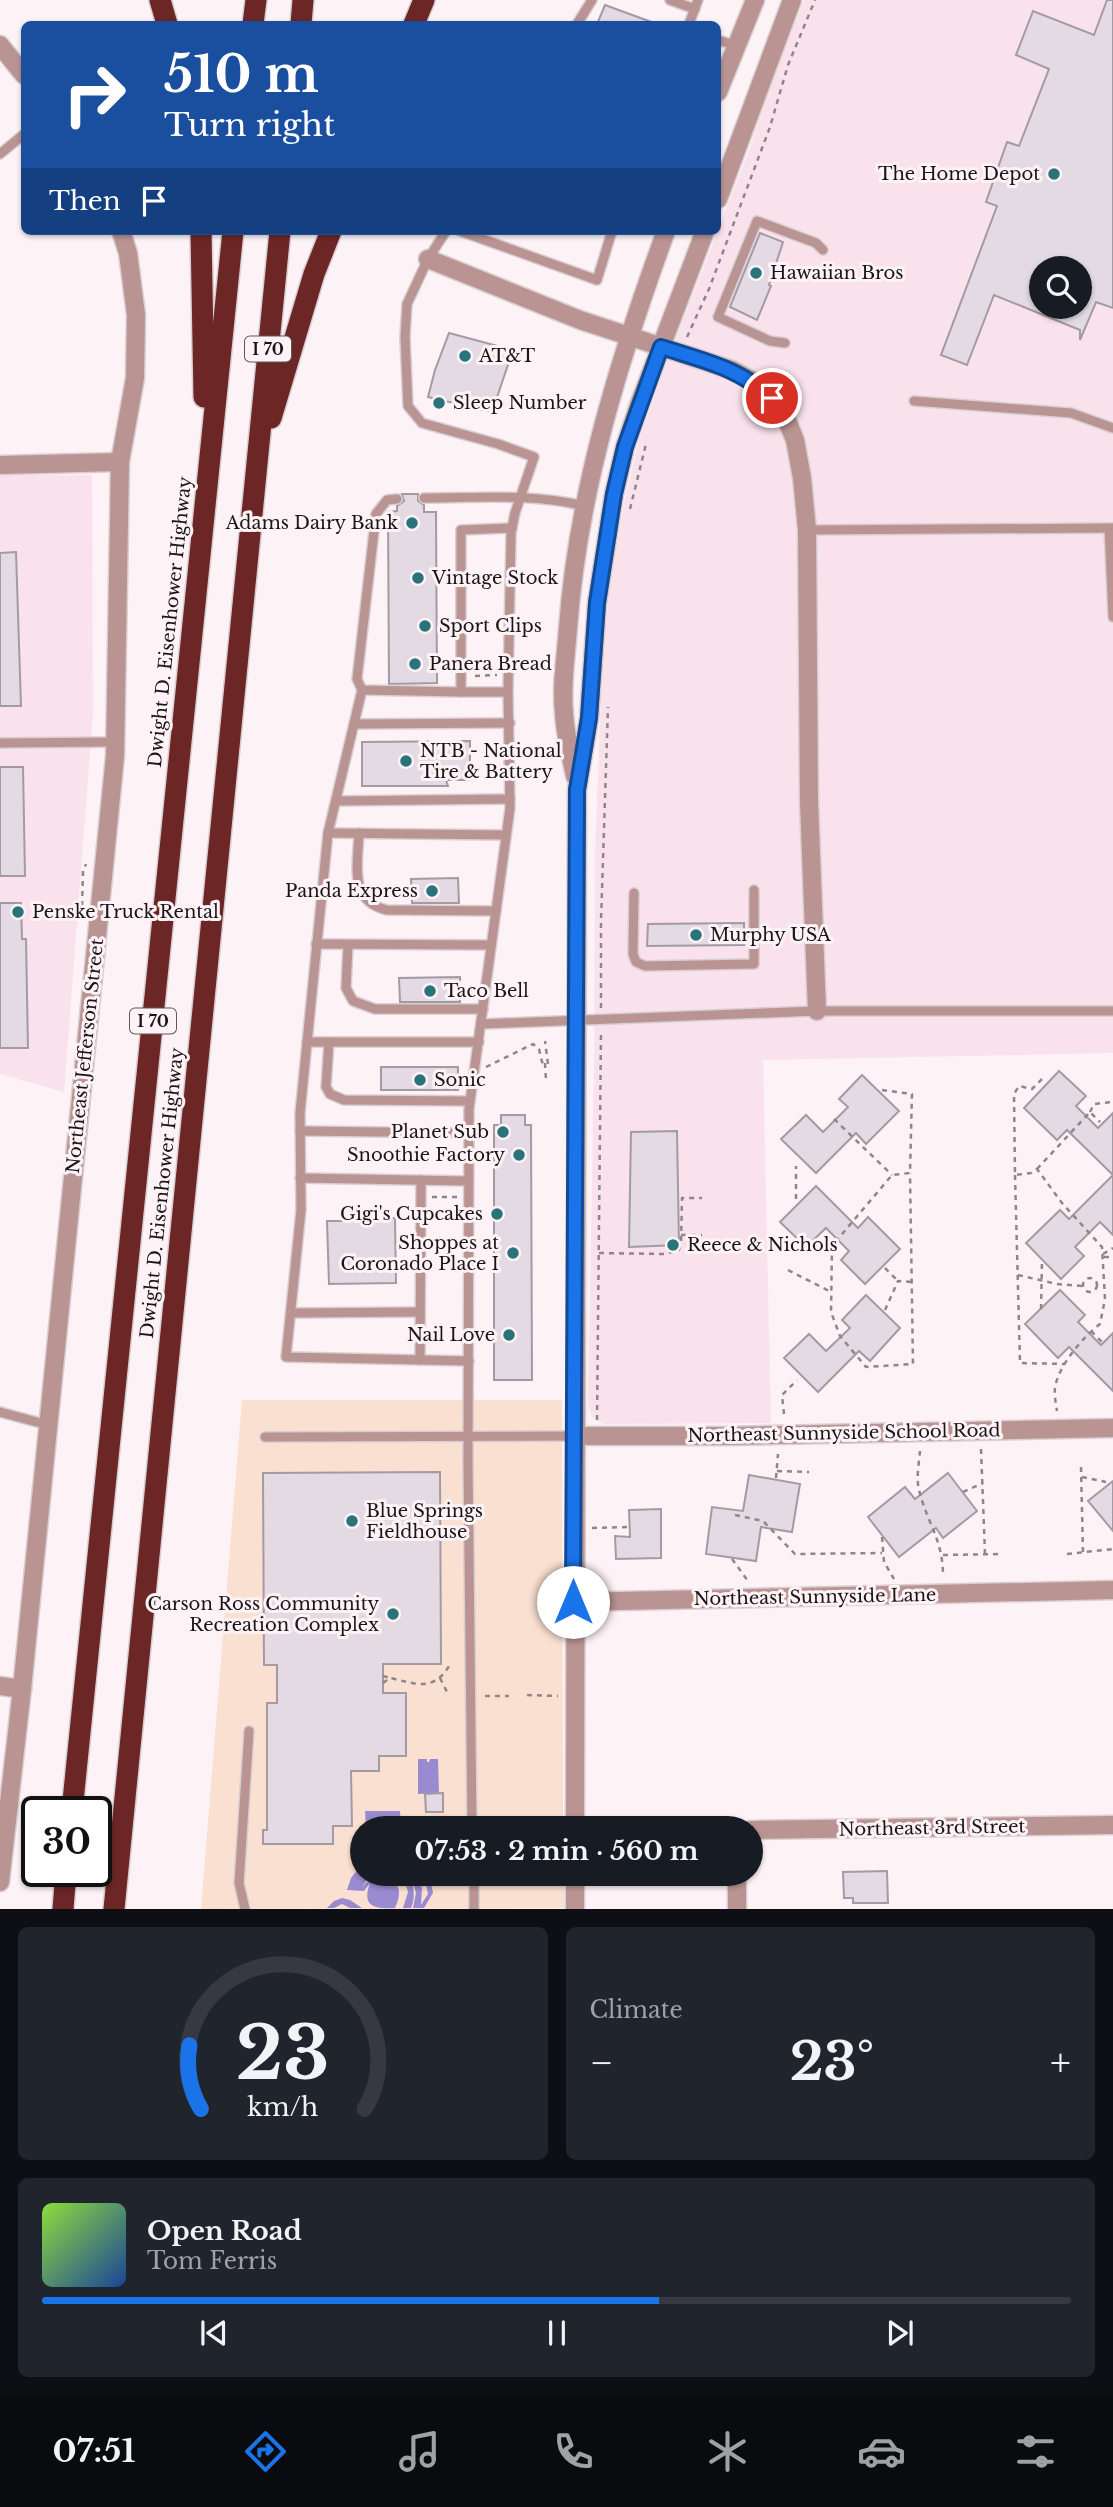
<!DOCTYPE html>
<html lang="en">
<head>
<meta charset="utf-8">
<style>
	body { margin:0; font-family:"Libre Baskerville",serif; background:#20242c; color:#f1f3f6; height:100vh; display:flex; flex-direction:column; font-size:26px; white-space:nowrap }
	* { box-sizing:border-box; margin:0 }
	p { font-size:23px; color:#9ea1a6 }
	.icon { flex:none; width:38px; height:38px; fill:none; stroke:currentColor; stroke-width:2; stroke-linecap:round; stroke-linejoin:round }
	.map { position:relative; height:1909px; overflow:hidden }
	.details { display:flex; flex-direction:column; gap:18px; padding:18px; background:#0d0f14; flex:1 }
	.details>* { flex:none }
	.guide { position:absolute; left:21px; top:21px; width:700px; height:214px; border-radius:10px; box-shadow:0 2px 5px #0004; background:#1a4fa0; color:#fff; overflow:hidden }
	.fabs { position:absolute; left:1029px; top:256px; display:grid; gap:14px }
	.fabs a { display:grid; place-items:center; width:63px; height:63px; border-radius:50%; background:#171b24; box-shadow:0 2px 5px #0004; font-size:35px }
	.speed { position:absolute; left:21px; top:1796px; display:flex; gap:14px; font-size:35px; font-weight:700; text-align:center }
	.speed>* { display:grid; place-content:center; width:91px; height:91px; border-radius:50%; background:#171b24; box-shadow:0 2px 5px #0004; line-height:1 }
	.speed .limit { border:4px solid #111; border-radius:10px; background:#fff; color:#111 }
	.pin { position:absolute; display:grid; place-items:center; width:60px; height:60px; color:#fff; margin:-30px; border:4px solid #fff; border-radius:50%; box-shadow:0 2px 7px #0007 }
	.me { position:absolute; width:77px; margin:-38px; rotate:0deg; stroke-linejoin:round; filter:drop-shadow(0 0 5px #0008) }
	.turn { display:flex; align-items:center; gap:24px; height:147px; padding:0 28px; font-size:32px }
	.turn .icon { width:91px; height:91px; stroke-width:2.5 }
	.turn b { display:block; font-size:49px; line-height:60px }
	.then { display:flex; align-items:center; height:66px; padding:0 28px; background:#0003; gap:14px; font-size:26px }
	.big { font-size:52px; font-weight:800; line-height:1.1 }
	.details .card { flex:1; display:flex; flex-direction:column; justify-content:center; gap:10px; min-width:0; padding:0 24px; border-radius:10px; background:#20242c }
	.details .dial { align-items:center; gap:0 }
	.dial svg { height:182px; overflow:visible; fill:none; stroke:#363941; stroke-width:7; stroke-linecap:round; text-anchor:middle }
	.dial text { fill:#f1f3f6; stroke:none }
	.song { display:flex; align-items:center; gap:21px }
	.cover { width:84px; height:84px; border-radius:10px; background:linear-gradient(135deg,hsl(90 70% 55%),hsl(220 70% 35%)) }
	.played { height:7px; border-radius:4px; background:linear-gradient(90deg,#1a73e8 60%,#363941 60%) }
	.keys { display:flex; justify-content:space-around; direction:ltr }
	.heat { display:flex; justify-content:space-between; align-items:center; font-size:38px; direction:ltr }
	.details .tiles { flex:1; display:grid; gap:18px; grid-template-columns:1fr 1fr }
	.card:last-child { grid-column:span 2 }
	.trip { position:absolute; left:350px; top:1816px; width:413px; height:70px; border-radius:35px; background:#171b24; box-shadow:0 2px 5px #0004; font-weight:800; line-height:70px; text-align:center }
	.tabs { display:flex; height:112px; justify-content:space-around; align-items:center; background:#090b0e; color:#9ea1a6 }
	.tabs .icon { width:49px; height:49px }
	.tabs .on { color:#1a73e8 }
	.tabs b { font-size:32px; color:#f1f3f6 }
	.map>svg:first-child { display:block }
	.built { fill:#f9e2eb; fill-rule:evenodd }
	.green { fill:#f9e0d0 }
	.water { fill:#9a8bd0 }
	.building { fill:#e3dae4; stroke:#a39aa4; stroke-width:2; fill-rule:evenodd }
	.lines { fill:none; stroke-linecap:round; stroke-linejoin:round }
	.service-casing { stroke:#d9cfd2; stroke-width:12 }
	.minor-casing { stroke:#d9cfd2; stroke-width:21 }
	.motorway-casing { stroke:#d9cfd2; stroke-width:24 }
	.path { stroke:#8e8689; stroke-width:2.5; stroke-dasharray:5 5; stroke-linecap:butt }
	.service { stroke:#ba9492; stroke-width:9 }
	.minor { stroke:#ba9492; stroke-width:18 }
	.motorway { stroke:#6c2626; stroke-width:21 }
	.route-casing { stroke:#114b97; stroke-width:18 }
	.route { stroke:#1a73e8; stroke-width:12 }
	.poi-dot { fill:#29737a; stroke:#fdf2f6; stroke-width:2.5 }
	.labels { text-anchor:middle; stroke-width:6; stroke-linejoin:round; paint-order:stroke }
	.shield { fill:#fdf2f6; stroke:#5e585a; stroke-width:2 }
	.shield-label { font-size:16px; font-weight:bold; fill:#1a1617 }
	.poi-label { font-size:18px; fill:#1a1617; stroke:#fdf2f6; text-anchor:start }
	.street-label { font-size:18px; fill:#1a1617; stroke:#fdf2f6 }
</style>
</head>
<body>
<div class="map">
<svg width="1113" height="1909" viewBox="0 0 1113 1909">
	<rect width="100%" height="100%" fill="#fdf2f6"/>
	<g class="built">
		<path d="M804,0H1113V1053L763,1060L771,1423L604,1424L592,1417L588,1403L594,1067L595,854L602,673L610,584L624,503L644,420L749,151L771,82ZM1041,268H1080V306H1041Z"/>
		<polygon points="0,475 92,475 93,713 64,1092 0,1074"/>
	</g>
	<polygon class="green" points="242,1400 562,1400 563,1829 362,1829 362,1874 564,1874 564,1908 201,1909"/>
	<g class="water">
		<polygon points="418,1759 427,1759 427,1762 429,1762 430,1759 438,1759 439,1793 418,1794"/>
		<polygon points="365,1811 400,1811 401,1829 366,1829"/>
		<path d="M362,1864V1874H371L362,1887L375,1874H379L372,1881L386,1877C402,1883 401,1895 395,1908C375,1909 361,1907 370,1883L364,1891L347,1890L351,1878Z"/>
		<path d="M403,1874H418L422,1889L421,1905L428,1894L424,1874H429L433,1893L424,1908H413L416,1893L412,1879C413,1889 416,1897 411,1908H403L408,1892Z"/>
		<polygon points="342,1898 350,1900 362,1908 350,1908 342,1904 334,1908 327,1908 334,1901"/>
	</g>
	<g class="building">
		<path d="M1107,0H1113V308L1096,302L1080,340V330L994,295L967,365L941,355L997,206L986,202L1007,142L1019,146L1049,69L1016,55L1033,11L1094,35ZM1041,268H1080V306H1041Z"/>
		<polygon points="605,5 654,23 653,24 597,24"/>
		<polygon points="760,233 783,242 769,285 771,286 757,320 730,307"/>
		<polygon points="449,333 513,350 492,412 428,397 435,370"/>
		<polygon points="402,494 418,494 418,501 424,505 424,512 436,512 437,683 389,684 388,512 397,511 397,506 404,501"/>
		<polygon points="16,552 21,706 0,706 0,553"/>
		<polygon points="470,741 470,780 446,780 448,786 362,786 362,742"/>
		<polygon points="0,767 23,767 25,876 0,876"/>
		<polygon points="458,878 459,903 412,903 411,879"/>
		<polygon points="0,903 21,903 22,939 26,939 28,1048 0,1048"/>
		<polygon points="744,923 744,945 647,946 648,924"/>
		<polygon points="460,977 460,1002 400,1002 399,978"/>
		<rect x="381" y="1067" width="77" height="23"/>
		<polygon points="1059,1071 1086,1096 1076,1106 1098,1128 1113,1113 1113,1235 1100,1222 1075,1247 1084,1256 1061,1279 1026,1243 1060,1210 1069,1219 1113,1175 1067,1130 1057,1140 1024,1108"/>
		<polygon points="862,1075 899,1111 866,1144 856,1133 816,1173 781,1139 806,1115 823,1132 848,1107 839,1099"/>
		<polygon points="501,1115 525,1115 525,1125 531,1125 532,1380 494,1380 494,1125 501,1125"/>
		<polygon points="677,1131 679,1245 629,1247 631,1132"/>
		<polygon points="816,1186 858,1228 868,1217 900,1249 865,1284 841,1260 849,1251 826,1228 806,1247 780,1222"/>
		<polygon points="369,1209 369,1219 395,1218 396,1283 329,1284 327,1221 350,1221 350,1210"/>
		<polygon points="1060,1290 1085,1315 1078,1322 1101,1345 1113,1333 1113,1391 1069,1347 1058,1358 1025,1324"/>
		<polygon points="866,1295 900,1328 870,1361 859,1351 818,1392 784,1358 809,1334 826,1351 850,1328 842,1320"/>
		<polygon points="440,1472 441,1664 383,1664 383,1693 406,1693 406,1756 379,1756 379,1771 351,1771 352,1826 333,1826 333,1844 263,1844 263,1830 267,1830 267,1703 277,1703 277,1665 264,1665 263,1473"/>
		<polygon points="948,1473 977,1511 943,1538 936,1528 899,1557 868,1517 905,1487 915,1499"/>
		<polygon points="749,1475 800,1484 792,1532 761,1527 756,1561 706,1554 712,1507 743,1511"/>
		<polygon points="1113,1481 1113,1531 1088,1501"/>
		<polygon points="661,1509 661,1558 616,1559 615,1536 630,1537 629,1510"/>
		<polygon points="443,1793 443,1812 426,1812 425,1794"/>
		<polygon points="887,1871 888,1903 853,1903 853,1898 844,1898 843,1872"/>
	</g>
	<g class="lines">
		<defs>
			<g id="service">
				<polyline points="670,0 695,9"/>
				<polyline points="577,24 592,0"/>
				<polyline points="689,24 698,0"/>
				<polyline points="718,40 737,46"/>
				<polyline points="0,154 24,134"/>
				<polyline points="446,231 428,259 407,304 405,337 408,406 422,423 498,444 534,457 515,513 511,533 508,692 510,808 469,1109 468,1463 472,1829"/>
				<polyline points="460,231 597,280 612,231"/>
				<polyline points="785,343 770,341 718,317 757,221 816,243 823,250"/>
				<polyline points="914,401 1071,413 1113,428"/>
				<path d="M424,498C476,498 533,493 584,506"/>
				<polyline points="397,499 387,500 376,514 357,679 362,690 461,692"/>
				<polyline points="1109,528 1113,617"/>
				<polyline points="807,530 1113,528"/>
				<polyline points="362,690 328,833 300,1113 301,1210 286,1357 469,1361"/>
				<polyline points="508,692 461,692 461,530 512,528"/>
				<polyline points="354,724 510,723"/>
				<polyline points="0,743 115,742"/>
				<polyline points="336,801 510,799"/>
				<polyline points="328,833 506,835"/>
				<path d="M359,833C358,864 348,901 387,910L496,911"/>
				<polyline points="634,893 633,954 636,962 645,966 754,964 754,890"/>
				<polyline points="316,944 491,945"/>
				<polyline points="348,945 346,988 353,1001 375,1009 483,1009"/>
				<polyline points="481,1024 817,1011 1113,1011"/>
				<polyline points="307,1042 479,1042"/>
				<polyline points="329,1042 326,1087 330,1094 344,1100 470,1101"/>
				<polyline points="300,1131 468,1133"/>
				<polyline points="300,1178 468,1181"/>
				<polyline points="291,1313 419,1312"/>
				<polyline points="420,1360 421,1180"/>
				<polyline points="0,1412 48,1425"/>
				<polyline points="265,1437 575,1436"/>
				<polyline points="474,1874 474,1909"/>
				<polyline points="245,1909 239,1883 249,1731"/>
			</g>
			<g id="minor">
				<polyline points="0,45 24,75"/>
				<polyline points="718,92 755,0"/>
				<polyline points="718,199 792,0"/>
				<polyline points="428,259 580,320 732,370 753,381 772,398 786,418 795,440 802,478 807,530 809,801 817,1011"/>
				<polyline points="0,465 120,462"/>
				<path d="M575,776C571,756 565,734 564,713C561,686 566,656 568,628C578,491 619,360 666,231"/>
				<polyline points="575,1436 726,1436 1113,1428"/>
				<polyline points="574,1602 1113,1590"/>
				<polyline points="0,1686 22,1689"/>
				<polyline points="575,1829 577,790 589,718 597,603 614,494 625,447 639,405 705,231"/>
				<polyline points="751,1830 1113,1825"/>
				<polyline points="575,1874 575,1909"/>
				<polyline points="737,1874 737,1909"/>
				<polyline points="0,1882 22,1689 115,756 120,462 135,378 136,315 128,253 121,231"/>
			</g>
			<g id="motorway">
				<polyline points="160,0 167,24"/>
				<polyline points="253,24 256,0"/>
				<polyline points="301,24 303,0"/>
				<polyline points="414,24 424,0"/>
				<polyline points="201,231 204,397"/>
				<polyline points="271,418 314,274 331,231"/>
				<polyline points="72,1811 233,231"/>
				<polyline points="63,1909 66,1871"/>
				<polyline points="114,1909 280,231"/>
			</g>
		</defs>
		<use href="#service" class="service-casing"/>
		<use href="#minor" class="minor-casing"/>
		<use href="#motorway" class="motorway-casing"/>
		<g class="path">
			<polyline points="687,337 709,289 770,127 788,65 815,0"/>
			<polyline points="630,509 646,444"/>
			<polyline points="475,676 497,675"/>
			<polyline points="82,906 83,871 86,864"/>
			<polyline points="601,1008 601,921 608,707"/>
			<polyline points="545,1063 546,1081"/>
			<polyline points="486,1067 533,1044 539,1049 542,1062 548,1064 545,1041"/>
			<path d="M1042,1079L1032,1089L1019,1086L1014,1094L1015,1175L1031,1173L1037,1169L1062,1203L1102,1247L1105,1299L1100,1324C1083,1337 1058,1366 1055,1388C1054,1396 1056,1404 1057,1411"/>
			<polyline points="882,1090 912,1094 910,1173 892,1175 832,1246 831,1312 840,1336 866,1367 913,1364 910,1173"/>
			<polyline points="1090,1112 1094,1104 1113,1102"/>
			<polyline points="834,1119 892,1175"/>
			<polyline points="1037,1169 1090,1112 1100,1122"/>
			<polyline points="1015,1175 1020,1363 1065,1364"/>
			<polyline points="432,1197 457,1197"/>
			<polyline points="796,1199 796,1166"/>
			<polyline points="681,1235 702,1235"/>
			<polyline points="599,1253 665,1254 679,1250 681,1243 682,1198 702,1198"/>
			<polyline points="1103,1254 1113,1248"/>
			<polyline points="1104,1257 1113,1257"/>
			<polyline points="885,1268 898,1281"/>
			<polyline points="788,1270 831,1292"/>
			<polyline points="1018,1275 1057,1284 1083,1286"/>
			<circle cx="1090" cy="1285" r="7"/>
			<polyline points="1041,1309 1042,1261"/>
			<polyline points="885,1310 898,1281 912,1282"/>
			<polyline points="1091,1331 1103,1343"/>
			<polyline points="784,1414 782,1395 797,1380"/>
			<polyline points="597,1420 601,1032"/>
			<polyline points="981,1449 985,1554"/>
			<path d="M920,1451C919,1463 916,1478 919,1490C927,1523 943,1539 943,1576"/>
			<polyline points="1081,1467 1083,1553"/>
			<polyline points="777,1471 809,1472"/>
			<polyline points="1082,1477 1106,1482"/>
			<polyline points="776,1478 778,1454"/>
			<polyline points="963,1492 983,1483"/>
			<polyline points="735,1515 763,1521 795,1554 882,1553"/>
			<polyline points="592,1528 627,1527"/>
			<polyline points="882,1537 884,1562 894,1579"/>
			<polyline points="1067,1554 1113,1549"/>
			<polyline points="943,1555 1001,1554"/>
			<polyline points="732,1559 748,1581"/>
			<polyline points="383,1676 390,1678"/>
			<polyline points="440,1678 449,1696"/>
			<path d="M383,1683L390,1678C414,1683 433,1693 449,1666"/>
			<polyline points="527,1695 558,1696"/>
			<polyline points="485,1696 509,1696"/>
		</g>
		<use href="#service" class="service"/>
		<use href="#minor" class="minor"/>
		<use href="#motorway" class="motorway"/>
	</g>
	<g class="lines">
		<defs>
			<path id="route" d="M573,1602L577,790L589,718L597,603L614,494L625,447L661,347C704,361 737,367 772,398"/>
		</defs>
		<use href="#route" class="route-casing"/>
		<use href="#route" class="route"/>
	</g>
	<g class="poi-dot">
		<circle cx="1054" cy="174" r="7"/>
		<circle cx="756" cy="273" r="7"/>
		<circle cx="465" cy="356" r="7"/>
		<circle cx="439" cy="403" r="7"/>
		<circle cx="412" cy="523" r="7"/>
		<circle cx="418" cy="578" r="7"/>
		<circle cx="425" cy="626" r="7"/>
		<circle cx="415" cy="664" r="7"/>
		<circle cx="406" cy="761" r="7"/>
		<circle cx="432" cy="891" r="7"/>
		<circle cx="18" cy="912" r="7"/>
		<circle cx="696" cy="935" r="7"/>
		<circle cx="430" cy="991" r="7"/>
		<circle cx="420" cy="1080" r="7"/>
		<circle cx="503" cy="1132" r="7"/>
		<circle cx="519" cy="1155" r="7"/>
		<circle cx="497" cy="1214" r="7"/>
		<circle cx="673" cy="1245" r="7"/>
		<circle cx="513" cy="1253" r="7"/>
		<circle cx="509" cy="1335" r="7"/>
		<circle cx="352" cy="1521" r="7"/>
		<circle cx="393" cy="1614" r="7"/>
	</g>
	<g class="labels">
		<g class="shield">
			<rect x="245" y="336.5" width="46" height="25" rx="5"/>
			<rect x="130" y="1008.5" width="46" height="25" rx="5"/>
		</g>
		<g class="shield-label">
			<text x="268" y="355">I 70</text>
			<text x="153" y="1027">I 70</text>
		</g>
		<g class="poi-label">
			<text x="1040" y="180" text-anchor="end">The Home Depot</text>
			<text x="770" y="279">Hawaiian Bros</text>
			<text x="479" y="362">AT&amp;T</text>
			<text x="453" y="409">Sleep Number</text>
			<text x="398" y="529" text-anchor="end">Adams Dairy Bank</text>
			<text x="432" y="584">Vintage Stock</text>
			<text x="439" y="632">Sport Clips</text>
			<text x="429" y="670">Panera Bread</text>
			<text x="420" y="757">NTB - National<tspan x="420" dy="21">Tire &amp; Battery</tspan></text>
			<text x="418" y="897" text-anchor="end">Panda Express</text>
			<text x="32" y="918">Penske Truck Rental</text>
			<text x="710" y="941">Murphy USA</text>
			<text x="444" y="997">Taco Bell</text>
			<text x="434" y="1086">Sonic</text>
			<text x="489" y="1138" text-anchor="end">Planet Sub</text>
			<text x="505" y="1161" text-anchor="end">Snoothie Factory</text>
			<text x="483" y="1220" text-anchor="end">Gigi's Cupcakes</text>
			<text x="499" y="1249" text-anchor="end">Shoppes at<tspan x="499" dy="21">Coronado Place I</tspan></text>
			<text x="687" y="1251">Reece &amp; Nichols</text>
			<text x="495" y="1341" text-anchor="end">Nail Love</text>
			<text x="366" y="1517">Blue Springs<tspan x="366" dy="21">Fieldhouse</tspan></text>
			<text x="379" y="1610" text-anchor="end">Carson Ross Community<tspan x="379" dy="21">Recreation Complex</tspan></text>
		</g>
		<g class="street-label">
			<text transform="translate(170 622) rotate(-84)" y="6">Dwight D. Eisenhower Highway</text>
			<text transform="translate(85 1056) rotate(-84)" y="6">Northeast Jefferson Street</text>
			<text transform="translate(162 1193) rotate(-84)" y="6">Dwight D. Eisenhower Highway</text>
			<text transform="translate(844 1433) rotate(-1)" y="6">Northeast Sunnyside School Road</text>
			<text transform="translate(815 1597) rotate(-1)" y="6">Northeast Sunnyside Lane</text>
			<text transform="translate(932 1828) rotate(-1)" y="6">Northeast 3rd Street</text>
		</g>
	</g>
</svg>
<div class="fabs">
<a><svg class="icon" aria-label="search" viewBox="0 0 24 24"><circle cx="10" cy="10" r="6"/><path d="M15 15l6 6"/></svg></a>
</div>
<div class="speed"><div class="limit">30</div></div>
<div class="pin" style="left:772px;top:398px;background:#d93025"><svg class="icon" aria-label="arrive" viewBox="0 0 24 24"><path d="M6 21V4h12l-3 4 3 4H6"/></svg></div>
<svg class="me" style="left:573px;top:1602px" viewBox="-20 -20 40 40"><circle r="19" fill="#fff"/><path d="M0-13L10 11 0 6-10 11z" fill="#1a73e8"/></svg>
<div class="trip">07:53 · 2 min · 560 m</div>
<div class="guide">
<div class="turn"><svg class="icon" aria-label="right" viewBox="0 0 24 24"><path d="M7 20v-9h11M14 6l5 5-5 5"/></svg><div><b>510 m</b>Turn right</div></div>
<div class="then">Then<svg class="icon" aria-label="arrive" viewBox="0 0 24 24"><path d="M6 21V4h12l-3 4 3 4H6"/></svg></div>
</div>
</div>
<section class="details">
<div class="tiles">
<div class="card dial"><svg viewBox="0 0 100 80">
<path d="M14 69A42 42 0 1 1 86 69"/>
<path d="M14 69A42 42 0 0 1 9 41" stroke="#1a73e8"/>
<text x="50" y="56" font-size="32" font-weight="700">23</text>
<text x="50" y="72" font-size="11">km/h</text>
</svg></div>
<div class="card"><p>Climate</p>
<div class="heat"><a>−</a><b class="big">23°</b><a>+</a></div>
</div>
<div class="card">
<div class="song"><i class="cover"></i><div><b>Open Road</b><p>Tom Ferris</p></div></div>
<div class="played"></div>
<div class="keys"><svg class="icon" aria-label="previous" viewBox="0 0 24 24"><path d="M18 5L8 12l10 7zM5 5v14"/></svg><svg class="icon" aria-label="pause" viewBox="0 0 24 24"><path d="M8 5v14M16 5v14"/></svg><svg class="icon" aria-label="next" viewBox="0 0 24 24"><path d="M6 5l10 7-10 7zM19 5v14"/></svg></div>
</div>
</div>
</section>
<nav class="tabs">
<b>07:51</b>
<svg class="icon on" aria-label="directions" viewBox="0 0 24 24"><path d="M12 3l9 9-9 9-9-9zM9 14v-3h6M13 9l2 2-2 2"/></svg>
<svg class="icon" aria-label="music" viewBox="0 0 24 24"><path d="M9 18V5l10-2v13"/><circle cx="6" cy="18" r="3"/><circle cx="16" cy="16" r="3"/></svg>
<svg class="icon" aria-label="phone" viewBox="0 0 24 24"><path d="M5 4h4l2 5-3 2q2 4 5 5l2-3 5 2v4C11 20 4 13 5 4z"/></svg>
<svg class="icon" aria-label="climate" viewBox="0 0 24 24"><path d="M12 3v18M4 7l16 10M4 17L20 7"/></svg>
<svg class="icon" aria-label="car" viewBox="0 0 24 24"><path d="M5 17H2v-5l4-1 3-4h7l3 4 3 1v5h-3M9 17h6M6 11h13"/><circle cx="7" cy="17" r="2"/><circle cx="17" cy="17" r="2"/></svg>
<svg class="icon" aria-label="filters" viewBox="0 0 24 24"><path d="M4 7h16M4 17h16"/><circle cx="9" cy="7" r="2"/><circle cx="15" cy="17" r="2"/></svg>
</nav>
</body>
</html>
